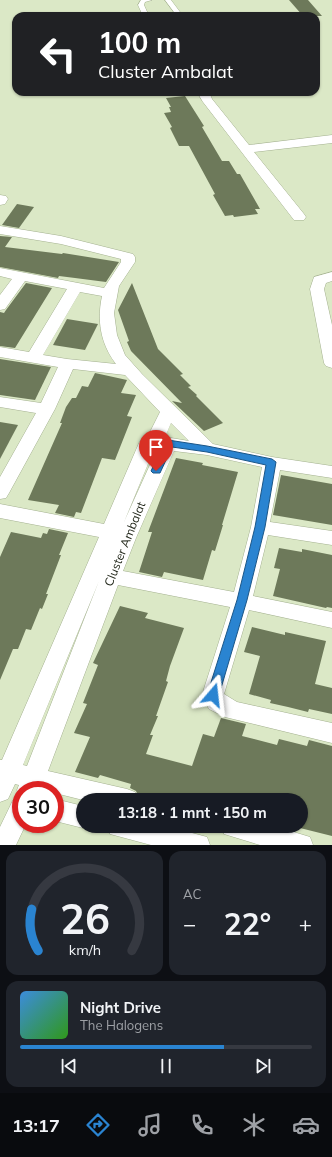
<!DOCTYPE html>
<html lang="id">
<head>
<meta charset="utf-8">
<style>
	body { margin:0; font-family:Mulish,sans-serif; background:#20242c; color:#f1f3f6; height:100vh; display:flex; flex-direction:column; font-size:15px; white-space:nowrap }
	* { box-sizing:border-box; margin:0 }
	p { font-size:13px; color:#9ea1a6 }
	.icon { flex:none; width:22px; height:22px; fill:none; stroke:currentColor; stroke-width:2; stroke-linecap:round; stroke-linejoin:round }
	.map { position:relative; height:845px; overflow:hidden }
	.drawer { display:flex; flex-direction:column; gap:6px; padding:6px; background:#0d0f14; flex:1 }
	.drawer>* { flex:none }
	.hud { position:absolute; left:12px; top:12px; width:308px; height:84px; border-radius:12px; box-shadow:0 1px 3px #0004; background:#202124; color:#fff; overflow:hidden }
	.speed { position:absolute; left:12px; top:781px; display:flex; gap:8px; font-size:20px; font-weight:700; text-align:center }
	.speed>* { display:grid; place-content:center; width:52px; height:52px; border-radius:50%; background:#171b24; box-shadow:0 1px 3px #0004; line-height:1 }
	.speed .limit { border:6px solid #d22; background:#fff; color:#111 }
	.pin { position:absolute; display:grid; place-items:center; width:34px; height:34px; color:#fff; margin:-41px -17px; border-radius:50% 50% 50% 0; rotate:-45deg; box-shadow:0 0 4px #0007 }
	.pin .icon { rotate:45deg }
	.me { position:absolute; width:44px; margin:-22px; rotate:17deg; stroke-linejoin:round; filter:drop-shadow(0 0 3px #0008) }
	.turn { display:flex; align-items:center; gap:14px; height:84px; padding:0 20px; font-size:18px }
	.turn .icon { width:52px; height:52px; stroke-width:2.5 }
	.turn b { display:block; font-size:28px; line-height:34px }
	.big { font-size:30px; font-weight:700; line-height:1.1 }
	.drawer .card { flex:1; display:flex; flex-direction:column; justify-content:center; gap:6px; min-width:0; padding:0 14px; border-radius:12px; background:#20242c }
	.drawer .dial { align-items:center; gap:0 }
	.dial svg { height:104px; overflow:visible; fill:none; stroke:#363941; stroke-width:7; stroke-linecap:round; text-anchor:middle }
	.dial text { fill:#f1f3f6; stroke:none }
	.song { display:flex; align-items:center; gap:12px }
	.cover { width:48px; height:48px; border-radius:6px; background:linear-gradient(135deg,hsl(210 70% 55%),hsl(110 70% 35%)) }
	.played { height:4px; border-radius:2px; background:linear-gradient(90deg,#2a84d1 70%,#363941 70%) }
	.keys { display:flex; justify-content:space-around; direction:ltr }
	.heat { display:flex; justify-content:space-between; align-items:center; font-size:22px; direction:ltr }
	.drawer .tiles { flex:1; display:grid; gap:6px; grid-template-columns:1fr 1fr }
	.card:last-child { grid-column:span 2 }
	.trip { position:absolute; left:76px; top:793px; width:232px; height:40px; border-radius:20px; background:#171b24; box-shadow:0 1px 3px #0004; font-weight:700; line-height:40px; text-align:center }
	.dock { display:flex; height:64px; justify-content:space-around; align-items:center; background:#090b0e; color:#9ea1a6 }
	.dock .icon { width:28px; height:28px }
	.dock .on { color:#2a84d1 }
	.dock b { font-size:18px; color:#f1f3f6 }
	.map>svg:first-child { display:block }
	.building { fill:#6d795a }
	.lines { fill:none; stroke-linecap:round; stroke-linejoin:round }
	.lane-casing { stroke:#a4b190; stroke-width:1 }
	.street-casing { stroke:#a4b190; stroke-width:1 }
	.lane { fill:#fff; fill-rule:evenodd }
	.street { fill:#fff; fill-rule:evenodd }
	.route { fill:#2a84d1; stroke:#1b5688 }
	.labels { text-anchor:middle; stroke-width:4; stroke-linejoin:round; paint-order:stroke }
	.street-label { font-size:12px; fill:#252a1d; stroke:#fff }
</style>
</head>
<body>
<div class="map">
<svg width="332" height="845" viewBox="0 0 332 845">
	<rect width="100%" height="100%" fill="#dbe8c6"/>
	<g class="building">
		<polygon points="289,0 308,0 322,16 303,16"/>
		<polygon points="185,96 204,126 202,127 222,161 229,161 237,174 240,174 260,209 255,209 258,214 234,217 233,215 225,216 213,195 215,194 189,146 179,146 170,128 172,127 164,113 171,112 169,107 171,107 166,98"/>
		<polygon points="17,204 34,207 19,228 2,225"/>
		<polygon points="0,236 12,237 5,247 62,254 63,253 119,262 106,282 75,278 59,276 58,278 0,267"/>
		<polygon points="26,283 52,288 15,348 0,346 0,312 4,313 6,310"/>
		<polygon points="132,283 158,349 183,374 180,375 191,386 188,387 197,395 196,396 223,423 204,431 172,401 182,403 131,351 127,342 129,341 118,310"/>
		<polygon points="67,319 98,324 85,350 53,345"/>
		<polygon points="0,359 51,367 35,400 0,395"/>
		<polygon points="95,373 127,380 121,393 136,395 127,416 132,417 115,460 102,458 81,513 76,512 74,517 55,513 59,505 28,500 62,423 60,423 66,407 72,398 76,398 82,386 88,387"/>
		<polygon points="0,422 18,425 0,459"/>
		<polygon points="176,458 203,463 202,465 238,472 222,525 223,525 215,551 212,550 203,580 164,572 162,577 139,572 152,532 148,532"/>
		<polygon points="281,475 332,484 332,525 273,515"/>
		<polygon points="49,529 68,533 59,555 61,555 46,594 48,594 42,609 40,608 31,630 26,629 18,649 13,649 0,680 0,557 11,532 41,538 43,533 47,534"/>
		<polygon points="279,548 302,552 302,549 332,555 332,608 327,607 326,608 273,596 280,569 274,568"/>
		<polygon points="120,606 148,613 145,618 184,628 170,666 166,681 168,682 156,716 158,716 150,735 153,735 146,754 192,766 203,734 214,737 221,718 246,724 242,736 277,745 279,739 307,746 309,740 332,746 332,836 292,826 301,826 301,800 159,800 148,797 147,800 140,800 136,791 130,788 131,784 100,775 98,778 75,772 90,737 74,733 87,704 83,703 98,665 93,663"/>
		<polygon points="252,627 285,635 285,632 326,641 315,684 332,688 332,714 309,709 308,712 288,707 270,703 271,700 249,694 260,656 244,652"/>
	</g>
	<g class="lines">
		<defs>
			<g id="lane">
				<polygon points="141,0 152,0 145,2 144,5 149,16 143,16 138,5"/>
				<polygon points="165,0 171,0 183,16 177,16"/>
				<polygon points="202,14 221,14 224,16 199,16"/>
			</g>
			<g id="street">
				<polygon points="197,92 209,92 212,99 249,145 332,135 332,143 254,152 304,214 306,217 304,220 294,220 203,102"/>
				<polygon points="0,195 6,196 8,199 5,204 0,205"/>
				<path d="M0,226L61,236L133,254L135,257V262L119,286L114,313L117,335L125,355L142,374L213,444L272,457L332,466V478L280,470L270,522L332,531V545L268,535L253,596L332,612V628L249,610L224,694L237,702L332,723V743L225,717L209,709L202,695L230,607L118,585L48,771L127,789L135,792L139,800H83L55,793V790H21V824H26L16,845H0V827L13,800L21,797L17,790L19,785L15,784L8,799L0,802V760H2L99,537L0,518V504L104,524L139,443L142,439L148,436L160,412L125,375L73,369L55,409L9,493L6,498L0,499V477L36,413L0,407V397L41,403L58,367L0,357V347L29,352L67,289L25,281L5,309L0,310V295L12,279L0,276V268L104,288L121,262V259L61,244L0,234ZM80,292L102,296C97,320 100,343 116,364L67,359L43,355ZM171,423L189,441L165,437ZM155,447H158L124,522ZM174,451L207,455L262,467L251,527L234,592L123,571L136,538ZM99,581L27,766L23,765Z"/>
				<polygon points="332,272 332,281 326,283 324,289 332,325 332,368 326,366 324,363 310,289 314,277"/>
				<polygon points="55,799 83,806 83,826 88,826 83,828 55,821"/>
				<polygon points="107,826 166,826 207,837 210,845 151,845 110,834"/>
				<polygon points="221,826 274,826 310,837 313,845 260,845 224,834"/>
			</g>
		</defs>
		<use href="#lane" class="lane-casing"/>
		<use href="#street" class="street-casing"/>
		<use href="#lane" class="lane"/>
		<use href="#street" class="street"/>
	</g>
	<polygon class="route" points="168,440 207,446 272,459 276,462 265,527 247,600 219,695 217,698 213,700 209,698 207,695 237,600 255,527 266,465 207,452 172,447 160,473 153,473 151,471 164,444"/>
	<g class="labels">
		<g class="street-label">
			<text transform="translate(125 544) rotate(-68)" y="4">Cluster Ambalat</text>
		</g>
	</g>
</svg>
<div class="speed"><div class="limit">30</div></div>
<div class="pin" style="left:156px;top:471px;background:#d93025"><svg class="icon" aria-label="arrive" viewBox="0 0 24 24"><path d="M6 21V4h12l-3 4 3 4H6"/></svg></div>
<svg class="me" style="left:213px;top:695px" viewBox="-20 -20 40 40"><path d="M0-17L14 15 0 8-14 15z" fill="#2a84d1" stroke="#fff" stroke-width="4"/></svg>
<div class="trip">13:18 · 1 mnt · 150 m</div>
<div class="hud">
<div class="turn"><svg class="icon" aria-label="left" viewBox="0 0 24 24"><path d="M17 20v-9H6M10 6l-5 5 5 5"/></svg><div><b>100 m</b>Cluster Ambalat</div></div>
</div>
</div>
<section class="drawer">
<div class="tiles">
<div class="card dial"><svg viewBox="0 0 100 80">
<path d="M14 69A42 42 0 1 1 86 69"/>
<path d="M14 69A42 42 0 0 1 9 37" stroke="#2a84d1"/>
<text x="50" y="56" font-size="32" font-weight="700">26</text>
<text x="50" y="72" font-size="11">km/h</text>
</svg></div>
<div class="card"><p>AC</p>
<div class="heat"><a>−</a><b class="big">22°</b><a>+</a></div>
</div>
<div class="card">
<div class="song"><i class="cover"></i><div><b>Night Drive</b><p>The Halogens</p></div></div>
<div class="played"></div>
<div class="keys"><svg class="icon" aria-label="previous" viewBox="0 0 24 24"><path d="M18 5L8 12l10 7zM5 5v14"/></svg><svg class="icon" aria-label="pause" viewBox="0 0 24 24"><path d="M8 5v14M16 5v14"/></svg><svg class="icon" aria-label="next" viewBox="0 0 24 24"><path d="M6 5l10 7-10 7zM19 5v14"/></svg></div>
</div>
</div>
</section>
<nav class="dock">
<b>13:17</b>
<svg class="icon on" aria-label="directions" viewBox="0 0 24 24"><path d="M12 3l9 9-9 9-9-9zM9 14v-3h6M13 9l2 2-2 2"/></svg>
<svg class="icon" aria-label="music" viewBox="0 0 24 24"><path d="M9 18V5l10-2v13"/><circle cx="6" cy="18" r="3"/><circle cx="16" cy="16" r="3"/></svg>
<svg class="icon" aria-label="phone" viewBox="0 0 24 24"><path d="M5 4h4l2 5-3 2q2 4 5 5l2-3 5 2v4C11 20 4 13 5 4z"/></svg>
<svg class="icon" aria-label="climate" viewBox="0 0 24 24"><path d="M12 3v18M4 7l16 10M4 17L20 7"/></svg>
<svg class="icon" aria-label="car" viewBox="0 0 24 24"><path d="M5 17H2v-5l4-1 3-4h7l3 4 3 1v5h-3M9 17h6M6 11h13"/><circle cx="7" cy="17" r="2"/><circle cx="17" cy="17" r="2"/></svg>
</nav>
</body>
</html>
